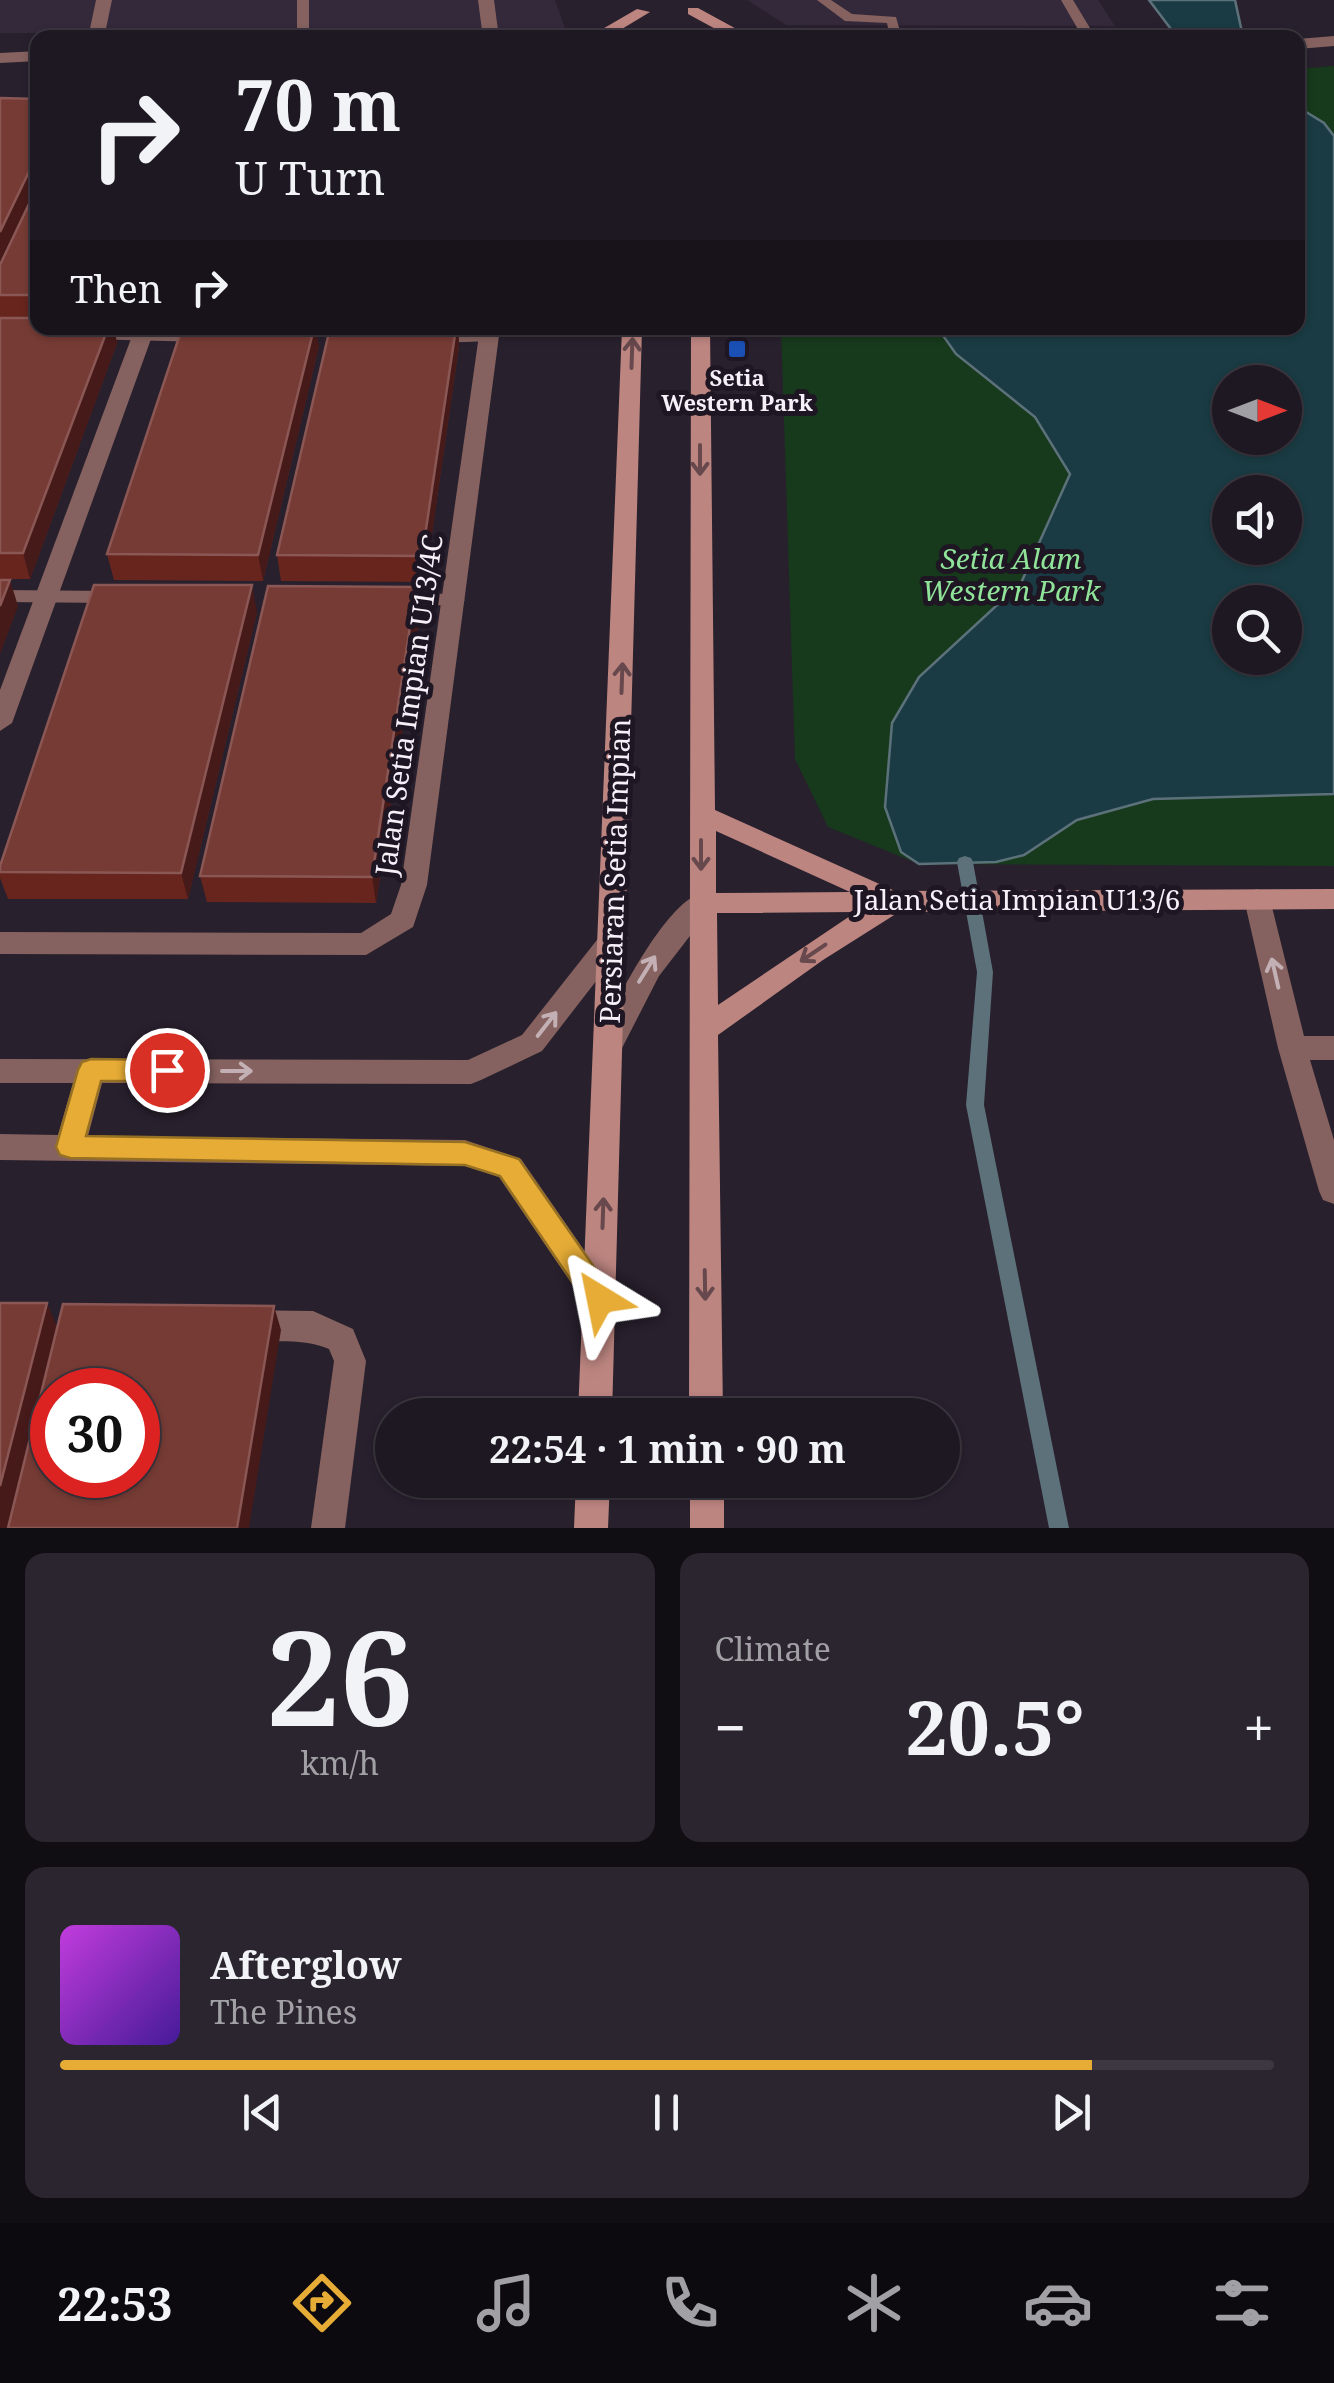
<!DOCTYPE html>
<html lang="en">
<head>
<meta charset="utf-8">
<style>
	body { margin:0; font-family:"Noto Serif",serif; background:#2b252f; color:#f1f3f6; height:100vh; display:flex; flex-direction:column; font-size:38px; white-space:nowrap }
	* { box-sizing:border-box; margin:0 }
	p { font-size:32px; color:#a1a0a5 }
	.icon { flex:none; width:55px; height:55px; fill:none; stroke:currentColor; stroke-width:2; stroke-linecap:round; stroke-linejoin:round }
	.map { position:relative; height:1528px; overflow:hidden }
	.panel { display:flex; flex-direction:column; gap:25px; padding:25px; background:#100d13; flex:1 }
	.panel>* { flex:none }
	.top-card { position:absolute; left:30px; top:30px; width:1275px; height:305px; border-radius:20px; box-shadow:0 2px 8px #0004,0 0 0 2px #3c3740; background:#1e1822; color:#f1f3f6; overflow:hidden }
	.needle { width:65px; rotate:90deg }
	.buttons { position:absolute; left:1212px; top:365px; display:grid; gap:20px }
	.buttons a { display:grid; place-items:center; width:90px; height:90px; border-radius:50%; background:#1e1822; box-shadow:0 2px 8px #0004,0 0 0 2px #3c3740; font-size:50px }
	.speed { position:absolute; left:30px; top:1368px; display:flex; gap:20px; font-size:50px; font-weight:700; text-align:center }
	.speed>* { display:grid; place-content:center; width:130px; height:130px; border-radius:50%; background:#1e1822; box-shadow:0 2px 8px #0004,0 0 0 2px #3c3740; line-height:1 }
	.speed .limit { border:15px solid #d22; background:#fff; color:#111 }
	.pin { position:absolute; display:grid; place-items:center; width:85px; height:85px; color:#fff; margin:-42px; border:5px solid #fff; border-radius:50%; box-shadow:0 2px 10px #0007 }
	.me { position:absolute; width:110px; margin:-55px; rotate:325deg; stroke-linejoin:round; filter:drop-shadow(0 0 8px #0008) }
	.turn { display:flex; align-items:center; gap:35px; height:210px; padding:0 40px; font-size:45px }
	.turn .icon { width:130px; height:130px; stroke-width:2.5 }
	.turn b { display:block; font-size:70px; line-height:85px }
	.then { display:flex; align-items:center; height:95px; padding:0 40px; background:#0003; gap:20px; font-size:38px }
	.big { font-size:75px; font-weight:700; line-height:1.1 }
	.panel .card { flex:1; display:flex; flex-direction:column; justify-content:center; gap:15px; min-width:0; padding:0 35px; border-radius:20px; background:#2b252f }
	.panel .dial { align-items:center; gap:0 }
	.dial b { font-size:130px; line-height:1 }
	.song { display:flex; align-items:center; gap:30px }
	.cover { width:120px; height:120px; border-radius:15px; background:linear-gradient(135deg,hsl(290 70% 55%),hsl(260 70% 35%)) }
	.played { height:10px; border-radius:5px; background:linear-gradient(90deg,#e6ac36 85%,#3c3740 85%) }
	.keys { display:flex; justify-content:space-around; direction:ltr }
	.heat { display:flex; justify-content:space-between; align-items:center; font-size:55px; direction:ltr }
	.panel .tiles { flex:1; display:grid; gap:25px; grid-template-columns:1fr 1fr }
	.card:last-child { grid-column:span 2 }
	.trip { position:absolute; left:375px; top:1398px; width:585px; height:100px; border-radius:50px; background:#1e1822; box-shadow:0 2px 8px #0004,0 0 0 2px #3c3740; font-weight:700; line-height:100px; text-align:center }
	.tab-bar { display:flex; height:160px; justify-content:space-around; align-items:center; background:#0c0a0e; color:#a1a0a5 }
	.tab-bar .icon { width:70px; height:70px }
	.tab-bar .on { color:#e6ac36 }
	.tab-bar b { font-size:45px; color:#f1f3f6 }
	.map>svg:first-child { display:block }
	.built { fill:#34283b }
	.green { fill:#17391c; fill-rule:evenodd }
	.water { fill:#1a3b43; stroke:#5c717a; stroke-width:2.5; fill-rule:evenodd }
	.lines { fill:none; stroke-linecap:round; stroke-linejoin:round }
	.stream { fill:#5c717a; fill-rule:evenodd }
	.lane { fill:#85625f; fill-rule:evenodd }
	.street { fill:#85625f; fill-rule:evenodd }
	.secondary { fill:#bd8580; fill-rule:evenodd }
	.wall { fill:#67251e }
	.shaded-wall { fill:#471a1a }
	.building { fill:#763b35; stroke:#8a5754; stroke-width:2.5; fill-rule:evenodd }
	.oneway { stroke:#66484d }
	.oneway2 { stroke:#c3b0b4 }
	.route { fill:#e6ac36; stroke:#967023; stroke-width:2.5 }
	.transit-dot { fill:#1a4fb4; stroke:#1f1623; stroke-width:4 }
	.labels { text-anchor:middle; stroke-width:10; stroke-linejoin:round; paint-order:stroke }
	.far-poi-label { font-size:22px; font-weight:bold; fill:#f6f0f9; stroke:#1f1623 }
	.park-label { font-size:28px; font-style:italic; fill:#8fe499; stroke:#1f1623 }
	.street-label { font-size:28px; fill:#f6f0f9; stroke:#1f1623 }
</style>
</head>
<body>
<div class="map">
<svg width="1334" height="1528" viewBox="0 0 1334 1528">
	<rect width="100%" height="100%" fill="#28202d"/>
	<g class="built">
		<polygon points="0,0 555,0 567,34 0,33"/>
		<polygon points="747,0 1098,0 1115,26 786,25"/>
	</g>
	<path class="green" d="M1334,66V866L919,864L828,827L795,759L781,328H1298V69ZM1230,382H1285V438H1230ZM1230,492H1285V548H1230ZM1230,602H1285V658H1230Z"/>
	<g class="water">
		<polygon points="1149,0 1235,0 1243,37 1177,37"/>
		<path d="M1298,107L1324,123L1334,136V794L1153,799L1077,820L1024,855L996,862L919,864L901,852L885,807L892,723L919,677L1021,583L1070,474L1035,417L956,354L944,337L949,328H1298ZM1230,382H1285V438H1230ZM1230,492H1285V548H1230ZM1230,602H1285V658H1230Z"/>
	</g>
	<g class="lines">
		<polygon class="stream" points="965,856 971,858 973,862 993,972 984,1105 1069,1528 1049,1528 966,1105 977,972 957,862 959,858"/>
		<g class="lane">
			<rect x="297" y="0" width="12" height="38"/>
			<polygon points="817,0 831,0 852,14 896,17 902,38 890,38 887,23 845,21"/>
			<polygon points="1061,0 1073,0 1096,38 1083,38"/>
			<polygon points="90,331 206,332 214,337 206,342 84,339 84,333"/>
			<polygon points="488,333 496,338 494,341 435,343 427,338 435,333"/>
			<polygon points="0,590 113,591 122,597 113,603 0,602"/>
			<polygon points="392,593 456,594 465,600 456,606 386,603 383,599"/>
		</g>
		<g class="street">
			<polygon points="96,0 112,0 104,38 88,38"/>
			<polygon points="478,0 494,0 499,38 483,38"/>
			<polygon points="1334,36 1334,46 1298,49 1298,39"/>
			<polygon points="38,51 38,61 0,63 0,53"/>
			<polygon points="135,328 155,328 12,723 0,731 0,690"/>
			<polygon points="480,328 500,328 427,885 413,927 366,955 0,954 0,932 361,933 391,914 401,885"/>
			<polygon points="1257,889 1266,892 1270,899 1304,1036 1334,1036 1334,1060 1310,1060 1334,1140 1334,1204 1323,1200 1319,1191 1278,1048 1244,899 1248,892"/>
			<path d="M701,893L710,896L714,903L710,910L659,976L621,1050L611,1054L601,1050L597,1042C613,1006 664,904 701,893Z"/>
			<polygon points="614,928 624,931 628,938 624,945 542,1051 481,1080 471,1084 102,1083 88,1136 465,1140 521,1159 611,1289 616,1299 611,1309 600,1313 589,1309 499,1177 465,1166 0,1160 0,1134 58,1135 73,1083 0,1083 0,1059 468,1060 522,1035 604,931"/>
			<path d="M245,1310L313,1311L353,1329L366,1361L345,1528H311L334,1361L329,1349C298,1335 265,1347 234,1335L229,1325L234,1315Z"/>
		</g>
		<g class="secondary">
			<polygon points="688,8 698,8 753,38 732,38 688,14"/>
			<polygon points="637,9 650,12 607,38 587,38"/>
			<polygon points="622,328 642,328 612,1415 578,1415"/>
			<path d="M691,328H710L715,810L895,891L1334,889V909L899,912L823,960L718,1035L723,1415H689ZM716,831L850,892L716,893ZM856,912L718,1005L717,913Z"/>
			<polygon points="576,1480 610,1480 608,1528 574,1528"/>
			<rect x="690" y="1480" width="34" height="48"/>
		</g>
	</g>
	<g class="wall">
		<polygon points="38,99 38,328 114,328 117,343 30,579 0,579 0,295"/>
		<polygon points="330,328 458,328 459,346 425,582 281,581 277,555"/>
		<polygon points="319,346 263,581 114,580 107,554"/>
		<polygon points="416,587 420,613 376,903 207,902 200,876"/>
		<polygon points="257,612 188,899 8,899 0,878 0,866"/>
	</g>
	<g class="shaded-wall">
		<polygon points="38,153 38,190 0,271 0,232"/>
		<polygon points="108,328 114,328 117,343 30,579 23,553"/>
		<polygon points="314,328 316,328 319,346 263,581 258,555"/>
		<polygon points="456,328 458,328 459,346 425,582 422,556"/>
		<polygon points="10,580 18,606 0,654 0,606"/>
		<polygon points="252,585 257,612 188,899 181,873"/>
		<polygon points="416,587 420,613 376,903 372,877"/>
		<polygon points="47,1303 57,1327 7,1528 0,1528 0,1486"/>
		<polygon points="274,1306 281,1330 249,1528 237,1528"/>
	</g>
	<g class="building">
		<polygon points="0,98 38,99 38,153 0,232"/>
		<polygon points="38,185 38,295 0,295 0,265"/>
		<polygon points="0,318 38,318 38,328 108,328 23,553 0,553"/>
		<polygon points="182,328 314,328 258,555 107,554"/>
		<polygon points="330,328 456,328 422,556 277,555"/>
		<polygon points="0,580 10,580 0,606"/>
		<polygon points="94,585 252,585 181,873 0,872 0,866"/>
		<polygon points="268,586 416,587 372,877 200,876"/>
		<polygon points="0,1303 47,1303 0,1486"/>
		<path d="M63,1304L274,1306L237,1528H8ZM52,1390H138V1475H52Z"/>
	</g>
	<defs><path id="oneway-shaft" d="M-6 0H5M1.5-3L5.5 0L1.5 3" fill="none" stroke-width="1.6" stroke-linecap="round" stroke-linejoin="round" transform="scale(2.5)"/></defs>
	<g class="oneway">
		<use href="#oneway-shaft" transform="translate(632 353) rotate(-88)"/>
		<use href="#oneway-shaft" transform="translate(700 460) rotate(90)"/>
		<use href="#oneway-shaft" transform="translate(622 678) rotate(-88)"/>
		<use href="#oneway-shaft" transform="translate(701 855) rotate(90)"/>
		<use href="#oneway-shaft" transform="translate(813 953) rotate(146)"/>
		<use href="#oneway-shaft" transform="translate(603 1213) rotate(-88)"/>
		<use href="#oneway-shaft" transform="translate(705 1285) rotate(89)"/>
	</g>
	<g class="oneway2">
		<use href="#oneway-shaft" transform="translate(647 969) rotate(-58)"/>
		<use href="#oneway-shaft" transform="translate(1275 973) rotate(-103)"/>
		<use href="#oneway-shaft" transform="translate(547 1024) rotate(-52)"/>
		<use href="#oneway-shaft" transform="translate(237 1071)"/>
	</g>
	<polygon class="route" points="91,1059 167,1060 176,1063 180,1070 176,1078 167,1081 101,1081 86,1136 465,1142 519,1159 610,1290 615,1299 610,1308 600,1312 590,1308 500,1176 465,1165 70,1158 60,1155 56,1147 78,1070 82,1062"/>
	<rect class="transit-dot" x="727" y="339" width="20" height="20" rx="5"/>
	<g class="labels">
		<g class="far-poi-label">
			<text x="737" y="386">Setia<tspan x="737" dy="25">Western Park</tspan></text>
		</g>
		<g class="park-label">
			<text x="1011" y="569">Setia Alam<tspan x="1011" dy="32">Western Park</tspan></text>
		</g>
		<g class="street-label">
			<text transform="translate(409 705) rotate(-82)" y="10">Jalan Setia Impian U13/4C</text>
			<text transform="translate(615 871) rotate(-88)" y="10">Persiaran Setia Impian</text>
			<text x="1017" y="910">Jalan Setia Impian U13/6</text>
		</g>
	</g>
</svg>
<div class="buttons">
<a><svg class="needle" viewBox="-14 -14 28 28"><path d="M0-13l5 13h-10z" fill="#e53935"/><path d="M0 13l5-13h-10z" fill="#a1a0a5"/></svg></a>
<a><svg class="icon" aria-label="sound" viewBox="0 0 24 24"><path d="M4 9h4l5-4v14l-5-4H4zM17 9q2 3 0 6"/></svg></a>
<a><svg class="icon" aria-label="search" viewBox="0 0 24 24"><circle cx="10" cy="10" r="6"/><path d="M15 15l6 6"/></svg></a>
</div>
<div class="speed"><div class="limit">30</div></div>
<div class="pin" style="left:167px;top:1070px;background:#d93025"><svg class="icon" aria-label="arrive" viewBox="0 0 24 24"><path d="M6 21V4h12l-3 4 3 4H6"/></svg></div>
<svg class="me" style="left:600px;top:1299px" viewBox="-20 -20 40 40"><path d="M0-17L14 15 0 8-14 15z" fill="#e6ac36" stroke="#fff" stroke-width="4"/></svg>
<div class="trip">22:54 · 1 min · 90 m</div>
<div class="top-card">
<div class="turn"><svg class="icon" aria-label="right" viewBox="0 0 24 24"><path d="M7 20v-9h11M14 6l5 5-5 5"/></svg><div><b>70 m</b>U Turn</div></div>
<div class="then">Then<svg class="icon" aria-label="right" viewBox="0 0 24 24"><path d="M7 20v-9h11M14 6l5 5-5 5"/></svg></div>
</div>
</div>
<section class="panel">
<div class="tiles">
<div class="card dial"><b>26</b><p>km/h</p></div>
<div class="card"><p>Climate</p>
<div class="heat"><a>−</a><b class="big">20.5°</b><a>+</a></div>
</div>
<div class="card">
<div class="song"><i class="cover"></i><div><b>Afterglow</b><p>The Pines</p></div></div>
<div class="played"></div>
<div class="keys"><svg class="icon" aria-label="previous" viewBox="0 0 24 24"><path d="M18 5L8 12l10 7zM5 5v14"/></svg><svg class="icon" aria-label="pause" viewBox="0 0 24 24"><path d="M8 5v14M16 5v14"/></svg><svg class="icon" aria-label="next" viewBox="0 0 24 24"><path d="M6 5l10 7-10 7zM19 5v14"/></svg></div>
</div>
</div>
</section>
<nav class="tab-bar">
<b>22:53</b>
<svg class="icon on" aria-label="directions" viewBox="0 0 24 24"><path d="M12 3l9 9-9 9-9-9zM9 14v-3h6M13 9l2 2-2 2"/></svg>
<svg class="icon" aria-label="music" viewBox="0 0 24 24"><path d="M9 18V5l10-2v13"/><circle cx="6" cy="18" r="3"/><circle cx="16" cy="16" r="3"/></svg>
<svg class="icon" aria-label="phone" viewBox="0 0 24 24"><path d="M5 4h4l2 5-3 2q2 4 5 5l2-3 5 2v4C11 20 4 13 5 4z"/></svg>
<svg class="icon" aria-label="climate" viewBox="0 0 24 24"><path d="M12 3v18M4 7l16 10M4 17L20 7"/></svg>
<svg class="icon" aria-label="car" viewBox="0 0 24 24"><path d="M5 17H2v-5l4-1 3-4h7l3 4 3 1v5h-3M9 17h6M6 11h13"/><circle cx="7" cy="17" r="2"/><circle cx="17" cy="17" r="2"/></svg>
<svg class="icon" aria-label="filters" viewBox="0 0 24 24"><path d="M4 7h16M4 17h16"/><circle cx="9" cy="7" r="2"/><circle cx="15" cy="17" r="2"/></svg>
</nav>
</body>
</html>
